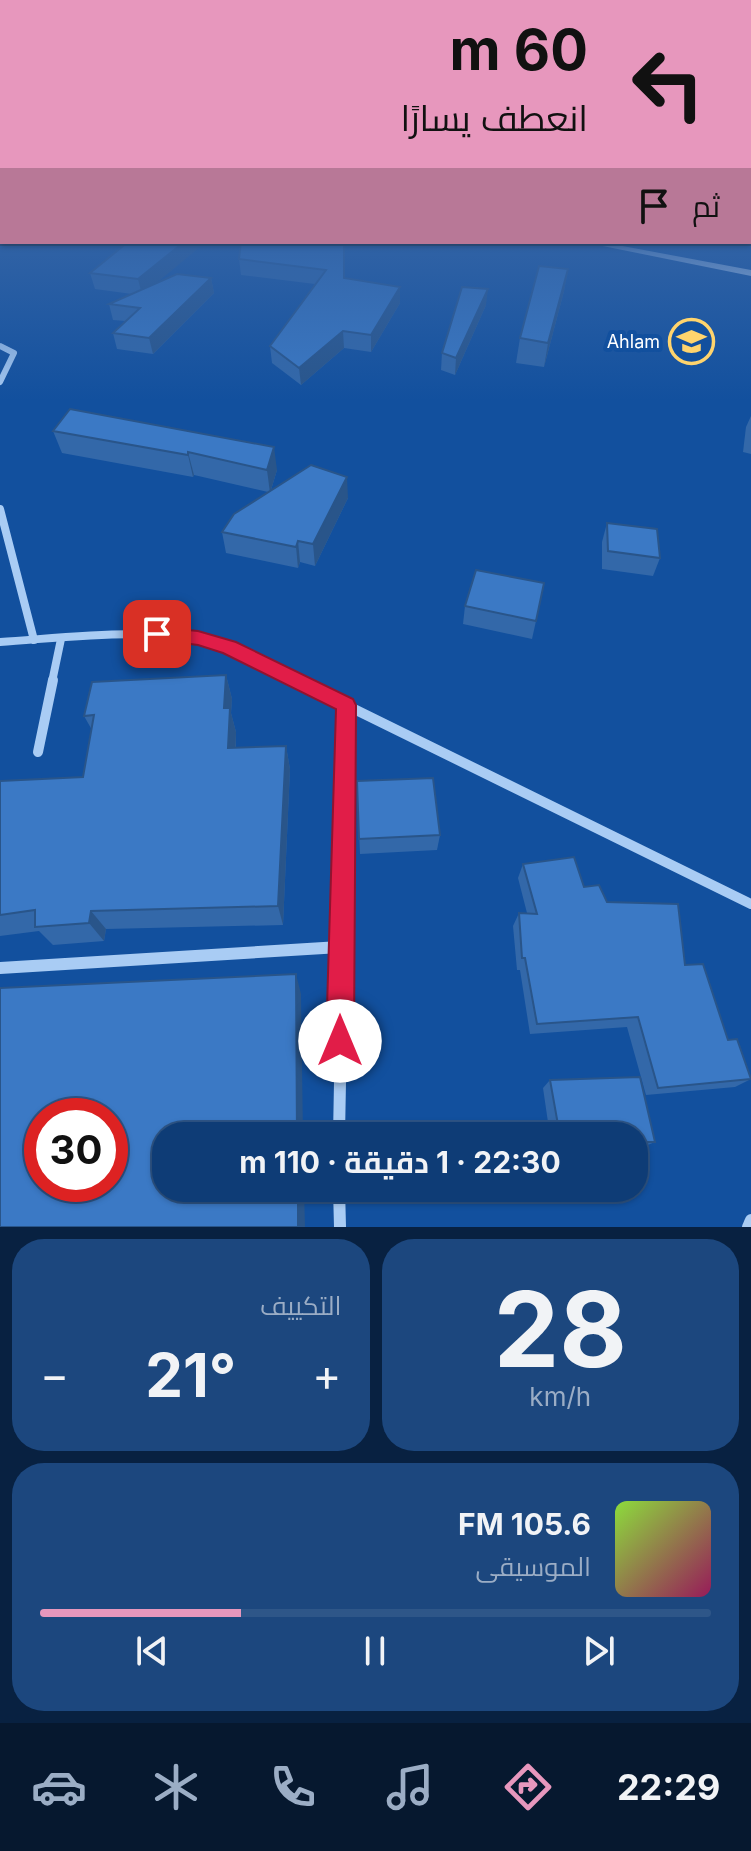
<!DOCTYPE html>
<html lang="ar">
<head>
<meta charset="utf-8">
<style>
	body { margin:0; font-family:Inter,Cairo,sans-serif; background:#1c477e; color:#f1f3f6; direction:rtl; height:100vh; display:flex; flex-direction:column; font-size:30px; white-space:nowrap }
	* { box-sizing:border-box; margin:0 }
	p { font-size:26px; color:#9badc5 }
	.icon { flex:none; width:44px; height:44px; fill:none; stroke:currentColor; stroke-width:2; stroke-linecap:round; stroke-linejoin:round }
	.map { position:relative; height:1227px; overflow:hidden; direction:ltr }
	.drawer { display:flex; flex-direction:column; gap:12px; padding:12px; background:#082141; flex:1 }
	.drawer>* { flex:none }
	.banner { position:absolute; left:0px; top:0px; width:752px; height:244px; box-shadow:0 2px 6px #0004,0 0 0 2px #2e5688; direction:rtl; background:#e797bd; color:#111; overflow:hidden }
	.speed { position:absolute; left:24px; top:1098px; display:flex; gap:16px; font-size:40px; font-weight:700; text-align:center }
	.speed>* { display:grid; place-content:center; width:104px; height:104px; border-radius:50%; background:#0e3c76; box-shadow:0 2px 6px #0004,0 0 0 2px #2e5688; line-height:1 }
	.speed .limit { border:12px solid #d22; background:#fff; color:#111 }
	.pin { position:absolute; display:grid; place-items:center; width:68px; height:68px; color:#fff; margin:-34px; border-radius:16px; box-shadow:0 4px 12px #0006 }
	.me { position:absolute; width:88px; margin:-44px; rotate:0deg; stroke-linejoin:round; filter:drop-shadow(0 0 6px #0008) }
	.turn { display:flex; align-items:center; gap:28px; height:168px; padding:0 32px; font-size:36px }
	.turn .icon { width:104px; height:104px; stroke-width:2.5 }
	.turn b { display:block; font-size:56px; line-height:68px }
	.then { display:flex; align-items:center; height:76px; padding:0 32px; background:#0003; gap:16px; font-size:30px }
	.big { font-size:60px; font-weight:700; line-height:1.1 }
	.drawer .widget { flex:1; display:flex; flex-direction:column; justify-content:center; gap:12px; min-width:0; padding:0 28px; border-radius:32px; background:#1c477e }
	.drawer .dial { align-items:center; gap:0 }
	.dial b { font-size:104px; line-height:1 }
	.song { display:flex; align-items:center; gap:24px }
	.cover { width:96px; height:96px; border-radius:12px; background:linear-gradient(135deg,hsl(90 70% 55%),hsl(330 70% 35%)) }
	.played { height:8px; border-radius:4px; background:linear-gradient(90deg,#e797bd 30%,#2e5688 30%) }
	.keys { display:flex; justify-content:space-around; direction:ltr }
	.heat { display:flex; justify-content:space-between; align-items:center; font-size:44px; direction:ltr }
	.drawer .tiles { flex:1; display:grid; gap:12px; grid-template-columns:1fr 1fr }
	.widget:last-child { grid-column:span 2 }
	.trip { position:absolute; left:152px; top:1122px; width:496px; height:80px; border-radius:32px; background:#0e3c76; box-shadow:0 2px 6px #0004,0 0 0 2px #2e5688; font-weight:700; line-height:80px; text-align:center; direction:rtl }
	.tabs { display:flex; height:128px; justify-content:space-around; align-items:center; background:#06182f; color:#9badc5 }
	.tabs .icon { width:56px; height:56px }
	.tabs .selected { color:#e797bd }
	.tabs b { font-size:36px; color:#f1f3f6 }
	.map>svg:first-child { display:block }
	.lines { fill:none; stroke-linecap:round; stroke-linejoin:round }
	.minor-far3 { stroke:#a9ccf4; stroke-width:6 }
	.minor-far2 { stroke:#a9ccf4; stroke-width:8 }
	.minor-far1 { stroke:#a9ccf4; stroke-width:10 }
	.minor { stroke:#a9ccf4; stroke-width:12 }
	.secondary { fill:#dae9fd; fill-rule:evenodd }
	.wall { fill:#3368a9 }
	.shaded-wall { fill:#29558a }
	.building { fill:#3b79c5; stroke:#29558a; stroke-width:2; fill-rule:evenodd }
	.route { fill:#e11d48; stroke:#92132f; stroke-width:2 }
	.labels { text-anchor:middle; stroke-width:8; stroke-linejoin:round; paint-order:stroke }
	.far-poi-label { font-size:18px; fill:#fff; stroke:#12509e; text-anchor:end }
</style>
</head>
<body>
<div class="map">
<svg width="751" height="1227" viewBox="0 0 751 1227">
	<rect width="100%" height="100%" fill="#12509e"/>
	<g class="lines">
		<polyline class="minor-far3" points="0,346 14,353 0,382"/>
		<g class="minor-far2">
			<polyline points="0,509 34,640"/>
			<path d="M0,642C75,637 154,625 227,647C251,655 276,670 299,682"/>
			<polyline points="52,682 61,639"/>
		</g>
		<g class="minor-far1">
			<polyline points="295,680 751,904"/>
			<polyline points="38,752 53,680"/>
			<polyline points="342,922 346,705"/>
		</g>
		<g class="minor">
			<polyline points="0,968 340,947"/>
			<polyline points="339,1136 343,920"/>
			<polyline points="339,1188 340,1227"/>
			<polyline points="748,1227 751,1220"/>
		</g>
		<polygon class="secondary" points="583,242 601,242 751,270 751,276"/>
	</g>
	<g class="wall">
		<polygon points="129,242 156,283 211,278 214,293 153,354 117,349 113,333 125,321 113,320 109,304 132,294 95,289 90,273"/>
		<polygon points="318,245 344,278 400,303 371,352 344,348 301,385 272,363 270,346 315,284 241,275 239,259"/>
		<polygon points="568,269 564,291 544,367 516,363 520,338"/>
		<polygon points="486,305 455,375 441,370 442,353"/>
		<polygon points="70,409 277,470 271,490 348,498 315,566 300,562 298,568 226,553 222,532 268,492 194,475 193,477 62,453 53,431"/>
		<polygon points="751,416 751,454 743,452 746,427"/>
		<polygon points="607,523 660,558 653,576 602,569 602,542"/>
		<polygon points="465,606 536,621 532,639 463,624"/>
		<polygon points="226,675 232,699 231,713 236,732 236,748 286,746 290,769 283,925 106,929 104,941 53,945 39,931 0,936 0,781 83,777 92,730 84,716"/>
		<polygon points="357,781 440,835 437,850 360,854"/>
		<polygon points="523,864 584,887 607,902 685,965 751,1079 735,1087 646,1095 627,1027 530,1034 520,970 517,970 513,926 519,913 527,913 518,878"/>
		<polygon points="550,1080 655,1142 643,1147 634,1147 634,1136 550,1136 543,1088"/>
	</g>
	<g class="shaded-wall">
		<polygon points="184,242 206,242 142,295 138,279"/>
		<polygon points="568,269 564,291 544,367 548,343"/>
		<polygon points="211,278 214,293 153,354 149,338"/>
		<polygon points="400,287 400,303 371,352 371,335"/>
		<polygon points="488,289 486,305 455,375 456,358"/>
		<polygon points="343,331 344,348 301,385 299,368"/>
		<polygon points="274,447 277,470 270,493 267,470"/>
		<polygon points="188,452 194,475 193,477 188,455"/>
		<polygon points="347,477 348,498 315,566 313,544"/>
		<polygon points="298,541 300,562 298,568 296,547"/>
		<polygon points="226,675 232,699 231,713 236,732 235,772 228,748 224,708"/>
		<polygon points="286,746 290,769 283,925 278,906"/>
		<polygon points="91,911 106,929 104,941 89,923"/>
		<polygon points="296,974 301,994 303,1136 297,1136"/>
		<polygon points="298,1188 304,1188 305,1227 298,1227"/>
	</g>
	<g class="building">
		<polygon points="128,242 184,242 138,279 90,273"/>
		<polygon points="241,242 282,244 283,242 315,242 313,245 344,245 344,278 400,287 371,335 343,331 299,368 270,346 326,270 239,259"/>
		<polygon points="539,266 568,269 548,343 520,338"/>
		<polygon points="177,274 211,278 149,338 113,333 140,308 109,304"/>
		<polygon points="462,287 488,289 456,358 442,353"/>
		<polygon points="70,409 274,447 267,470 188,452 188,455 53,431"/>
		<polygon points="311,465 347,477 313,544 298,541 296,547 222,532 234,514"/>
		<polygon points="607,523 657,529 660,558 608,551"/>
		<polygon points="476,570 544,583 536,621 465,606"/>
		<polygon points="226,675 224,708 230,708 228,748 286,746 278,906 91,911 89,923 35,927 35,910 0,915 0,781 83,777 94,715 84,716 92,682"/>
		<polygon points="433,778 440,835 359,839 357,781"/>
		<polygon points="574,857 584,887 599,885 607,902 678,904 685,965 703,964 728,1040 737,1039 751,1079 658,1088 638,1017 537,1024 525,958 522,958 519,913 537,914 523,864"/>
		<path d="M296,974L297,1136H166V1188H298V1227H0V988ZM42,1116H110V1184H42Z"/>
		<polygon points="640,1077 655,1142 634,1142 634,1136 560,1136 550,1080"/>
	</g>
	<linearGradient id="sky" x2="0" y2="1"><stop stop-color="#0a2c57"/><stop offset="0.57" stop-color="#3364a6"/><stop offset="1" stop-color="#3364a6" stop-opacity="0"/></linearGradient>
	<rect width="751" height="401" fill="url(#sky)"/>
	<polygon class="route" points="157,627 198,631 236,642 353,699 356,705 354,1041 350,1051 340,1055 330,1051 326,1041 336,709 223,653 198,645 151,639 148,634 151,629"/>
	<defs>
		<symbol id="school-ring" viewBox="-11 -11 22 22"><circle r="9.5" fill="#12509e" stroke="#ffd46d" stroke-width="1.5"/><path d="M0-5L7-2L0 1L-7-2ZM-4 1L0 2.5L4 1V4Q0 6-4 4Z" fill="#ffd46d"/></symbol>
	</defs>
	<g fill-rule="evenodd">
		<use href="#school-ring" x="666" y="316" width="51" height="51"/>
	</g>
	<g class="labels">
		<g class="far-poi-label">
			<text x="660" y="348">Ahlam</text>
		</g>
	</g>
</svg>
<div class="speed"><div class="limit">30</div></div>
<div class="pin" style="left:157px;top:634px;background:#d93025"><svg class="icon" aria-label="arrive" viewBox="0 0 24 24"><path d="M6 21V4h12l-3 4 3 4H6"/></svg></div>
<svg class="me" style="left:340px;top:1041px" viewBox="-20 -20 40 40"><circle r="19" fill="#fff"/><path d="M0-13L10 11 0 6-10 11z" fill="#e11d48"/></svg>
<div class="trip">22:30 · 1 دقيقة · 110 m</div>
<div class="banner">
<div class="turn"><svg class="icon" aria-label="left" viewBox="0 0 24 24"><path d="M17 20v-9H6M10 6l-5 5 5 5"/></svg><div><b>60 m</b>انعطف يسارًا</div></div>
<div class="then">ثم<svg class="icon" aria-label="arrive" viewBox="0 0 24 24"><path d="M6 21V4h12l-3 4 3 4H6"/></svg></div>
</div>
</div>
<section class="drawer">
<div class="tiles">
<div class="widget dial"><b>28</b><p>km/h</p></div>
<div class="widget"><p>التكييف</p>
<div class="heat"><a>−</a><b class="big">21°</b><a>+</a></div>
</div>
<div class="widget">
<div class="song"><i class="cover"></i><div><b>105.6 FM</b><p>الموسيقى</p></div></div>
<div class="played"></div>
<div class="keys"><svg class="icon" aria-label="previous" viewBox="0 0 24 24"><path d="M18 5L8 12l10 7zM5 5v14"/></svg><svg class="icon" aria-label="pause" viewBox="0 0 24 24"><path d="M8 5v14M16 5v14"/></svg><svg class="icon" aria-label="next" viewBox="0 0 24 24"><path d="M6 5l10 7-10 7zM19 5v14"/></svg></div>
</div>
</div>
</section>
<nav class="tabs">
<b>22:29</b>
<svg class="icon selected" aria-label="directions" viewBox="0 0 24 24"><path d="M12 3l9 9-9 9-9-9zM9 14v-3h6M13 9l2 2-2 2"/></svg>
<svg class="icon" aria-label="music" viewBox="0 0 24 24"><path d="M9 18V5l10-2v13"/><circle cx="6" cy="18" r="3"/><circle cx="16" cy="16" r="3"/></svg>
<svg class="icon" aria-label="phone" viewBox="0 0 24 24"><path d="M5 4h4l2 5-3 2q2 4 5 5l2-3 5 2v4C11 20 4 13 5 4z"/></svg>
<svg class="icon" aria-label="climate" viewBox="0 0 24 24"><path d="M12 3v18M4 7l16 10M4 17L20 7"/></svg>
<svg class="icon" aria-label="car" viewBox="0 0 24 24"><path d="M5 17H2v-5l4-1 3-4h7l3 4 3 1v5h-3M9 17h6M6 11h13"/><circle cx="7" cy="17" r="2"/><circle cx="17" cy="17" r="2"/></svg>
</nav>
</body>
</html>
